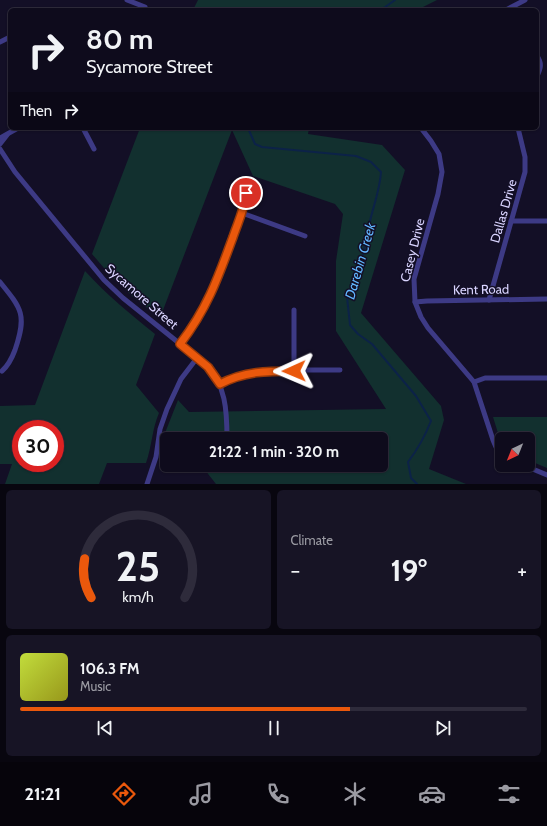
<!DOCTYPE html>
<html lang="en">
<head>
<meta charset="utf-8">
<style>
	body { margin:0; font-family:Cabin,sans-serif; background:#171425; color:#f1f3f6; height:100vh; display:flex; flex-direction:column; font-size:15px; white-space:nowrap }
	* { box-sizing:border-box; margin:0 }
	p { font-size:13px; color:#9b9ba3 }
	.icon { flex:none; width:22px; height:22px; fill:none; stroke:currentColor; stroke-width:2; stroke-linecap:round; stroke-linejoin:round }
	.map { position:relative; height:484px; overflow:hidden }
	.sheet { display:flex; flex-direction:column; gap:6px; padding:6px; background:#08060f; flex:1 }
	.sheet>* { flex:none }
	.top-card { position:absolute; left:8px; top:8px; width:531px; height:122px; border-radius:6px; box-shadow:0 1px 3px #0004,0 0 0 1px #2e2b3b; background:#0e0b1c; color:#f1f3f6; overflow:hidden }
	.needle { width:26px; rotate:223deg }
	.controls { position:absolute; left:495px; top:432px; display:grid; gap:8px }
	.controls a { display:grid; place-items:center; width:40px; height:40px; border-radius:6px; background:#0e0b1c; box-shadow:0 1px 3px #0004,0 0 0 1px #2e2b3b; font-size:20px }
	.speed { position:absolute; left:12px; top:420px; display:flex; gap:8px; font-size:20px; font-weight:700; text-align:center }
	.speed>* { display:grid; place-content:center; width:52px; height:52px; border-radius:50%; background:#0e0b1c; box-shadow:0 1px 3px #0004,0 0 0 1px #2e2b3b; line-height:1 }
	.speed .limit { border:6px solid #d22; background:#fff; color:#111 }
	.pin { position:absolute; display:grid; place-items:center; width:34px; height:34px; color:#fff; margin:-17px; border:2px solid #fff; border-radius:50%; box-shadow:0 1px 4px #0007 }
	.me { position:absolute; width:44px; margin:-22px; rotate:269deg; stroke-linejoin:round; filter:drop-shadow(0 0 3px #0008) }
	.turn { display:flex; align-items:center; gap:14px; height:84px; padding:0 12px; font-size:18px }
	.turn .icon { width:52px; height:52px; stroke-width:2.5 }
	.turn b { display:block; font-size:28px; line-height:34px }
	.then { display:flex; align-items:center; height:38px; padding:0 12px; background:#0003; gap:8px; font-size:15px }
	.big { font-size:30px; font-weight:800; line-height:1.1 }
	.sheet .card { flex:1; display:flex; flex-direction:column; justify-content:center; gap:6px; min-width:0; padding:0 14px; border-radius:6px; background:#171425 }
	.sheet .dial { align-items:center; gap:0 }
	.dial svg { height:104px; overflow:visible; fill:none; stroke:#2e2b3b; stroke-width:7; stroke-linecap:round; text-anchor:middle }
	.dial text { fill:#f1f3f6; stroke:none }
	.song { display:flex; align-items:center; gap:12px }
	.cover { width:48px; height:48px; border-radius:6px; background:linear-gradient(135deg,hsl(70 70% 55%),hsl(60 70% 35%)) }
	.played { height:4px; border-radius:2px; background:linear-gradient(90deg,#ea580c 65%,#2e2b3b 65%) }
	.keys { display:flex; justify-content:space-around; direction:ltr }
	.heat { display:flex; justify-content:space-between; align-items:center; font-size:22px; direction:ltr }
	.sheet .tiles { flex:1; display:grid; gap:6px; grid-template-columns:1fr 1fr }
	.card:last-child { grid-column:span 2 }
	.trip { position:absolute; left:160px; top:432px; width:228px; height:40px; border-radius:6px; background:#0e0b1c; box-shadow:0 1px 3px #0004,0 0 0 1px #2e2b3b; font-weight:800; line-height:40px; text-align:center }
	.dock { display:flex; height:64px; justify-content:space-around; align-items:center; background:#06040b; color:#9b9ba3 }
	.dock .icon { width:28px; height:28px }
	.dock .selected { color:#ea580c }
	.dock b { font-size:18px; color:#f1f3f6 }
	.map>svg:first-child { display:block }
	.green { fill:#12302f; fill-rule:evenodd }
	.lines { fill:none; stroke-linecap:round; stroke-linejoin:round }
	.stream { stroke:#0c2248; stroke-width:2 }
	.minor { stroke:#3d3a85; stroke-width:5 }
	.route-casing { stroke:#983908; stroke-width:10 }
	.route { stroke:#ea580c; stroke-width:7 }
	.labels { text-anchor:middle; stroke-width:3; stroke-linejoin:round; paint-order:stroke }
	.street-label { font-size:13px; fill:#d9d4ff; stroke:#130f26 }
	.water-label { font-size:14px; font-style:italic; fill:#62b6ff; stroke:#130f26 }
</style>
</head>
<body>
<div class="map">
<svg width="547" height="484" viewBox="0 0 547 484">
	<rect width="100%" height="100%" fill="#130f26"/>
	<g class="green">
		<polygon points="198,0 437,0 417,10 193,10"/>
		<polygon points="140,128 309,128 308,134 382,145 405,170 361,313 441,406 444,420 429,469 466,484 216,484 201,465 381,465 381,439 167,439 167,463 163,462 165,433 178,400 189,412 386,409 336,331 336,261 343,214 335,204 253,176 232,130 160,318 132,296 110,275 92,254"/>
		<path d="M85,271C107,295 130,314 155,334L136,385L159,413C152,429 152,446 146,463H107L99,484H5L12,464H0V406L35,405ZM21,429H55V463H21Z"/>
		<polygon points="493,417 547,417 547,468 528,460 528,439 502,439 502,446"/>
	</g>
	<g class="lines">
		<g class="stream">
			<polyline points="381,10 395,0"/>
			<path d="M248,128L255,144L262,147L356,156L371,162L381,172C380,189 374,204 370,221C364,246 362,274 347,297L350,325L358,334L372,344L416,396L431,421C425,436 418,449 408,462L411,478L417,484"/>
		</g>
		<g class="minor">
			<polyline points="127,0 145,7"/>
			<polyline points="506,10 525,0"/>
			<polyline points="0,42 10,37"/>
			<path d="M537,56C542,63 541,68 537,76"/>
			<polyline points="83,128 94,149"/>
			<polyline points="421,128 431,141 439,154 442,172 438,194 414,279 415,302 421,317 428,328 474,382 493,440 496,447 502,454"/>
			<polyline points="0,138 18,128"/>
			<polyline points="0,144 7,135"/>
			<path d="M0,149L15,172L104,280L123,298L205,364C226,384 227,411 227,439"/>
			<polyline points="242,213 305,236"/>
			<polyline points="511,221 547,221"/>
			<path d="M0,282C22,309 27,315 15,350C12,358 9,365 2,371"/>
			<polyline points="489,300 525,172 525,157 518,128"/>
			<polyline points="415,302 427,301 547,299"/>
			<polyline points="294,310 294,371"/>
			<polyline points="180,344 198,319 213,290 242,213 246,193"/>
			<polyline points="474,382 485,378 547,378"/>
			<path d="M220,384C255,365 301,371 340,370"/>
			<polyline points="523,465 547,475"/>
			<polyline points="147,484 156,457 160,429 167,409 181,379 197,358"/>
		</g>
	</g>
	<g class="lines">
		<defs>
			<path id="route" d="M246,193C245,208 238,222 233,237C218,278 207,309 180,344L208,367L220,384C244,371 268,371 294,371"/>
		</defs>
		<use href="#route" class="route-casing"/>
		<use href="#route" class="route"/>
	</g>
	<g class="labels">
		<g class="street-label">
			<text transform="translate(503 211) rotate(-74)" y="5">Dallas Drive</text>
			<text transform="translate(412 250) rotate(-76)" y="5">Casey Drive</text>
			<text transform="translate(481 289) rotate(-1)" y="5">Kent Road</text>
			<text transform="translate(142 296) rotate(41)" y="5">Sycamore Street</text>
		</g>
		<g class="water-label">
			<text transform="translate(360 261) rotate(-74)" y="5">Darebin Creek</text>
		</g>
	</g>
</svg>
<div class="controls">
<a><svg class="needle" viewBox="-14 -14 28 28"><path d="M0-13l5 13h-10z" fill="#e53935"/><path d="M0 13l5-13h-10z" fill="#9b9ba3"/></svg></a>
</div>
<div class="speed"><div class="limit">30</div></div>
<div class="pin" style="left:246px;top:193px;background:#d93025"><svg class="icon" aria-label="arrive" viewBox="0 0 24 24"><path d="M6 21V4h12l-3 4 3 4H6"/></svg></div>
<svg class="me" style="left:294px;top:371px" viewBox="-20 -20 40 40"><path d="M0-17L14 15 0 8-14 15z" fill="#ea580c" stroke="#fff" stroke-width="4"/></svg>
<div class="trip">21:22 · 1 min · 320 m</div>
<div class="top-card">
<div class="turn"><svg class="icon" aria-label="right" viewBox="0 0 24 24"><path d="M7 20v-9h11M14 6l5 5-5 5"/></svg><div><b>80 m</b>Sycamore Street</div></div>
<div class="then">Then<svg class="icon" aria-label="right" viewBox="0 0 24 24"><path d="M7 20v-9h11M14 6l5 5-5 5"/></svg></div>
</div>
</div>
<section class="sheet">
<div class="tiles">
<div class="card dial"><svg viewBox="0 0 100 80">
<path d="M14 69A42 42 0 1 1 86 69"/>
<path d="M14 69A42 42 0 0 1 9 39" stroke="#ea580c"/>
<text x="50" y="56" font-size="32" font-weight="700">25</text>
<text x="50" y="72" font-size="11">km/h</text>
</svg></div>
<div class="card"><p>Climate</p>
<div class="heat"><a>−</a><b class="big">19°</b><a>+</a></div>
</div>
<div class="card">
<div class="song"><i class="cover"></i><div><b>106.3 FM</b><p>Music</p></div></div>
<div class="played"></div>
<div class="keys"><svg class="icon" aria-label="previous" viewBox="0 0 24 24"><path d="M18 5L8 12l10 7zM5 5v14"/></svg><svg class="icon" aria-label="pause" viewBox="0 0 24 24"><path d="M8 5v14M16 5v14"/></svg><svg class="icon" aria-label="next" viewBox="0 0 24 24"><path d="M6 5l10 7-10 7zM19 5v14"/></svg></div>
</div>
</div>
</section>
<nav class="dock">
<b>21:21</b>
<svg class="icon selected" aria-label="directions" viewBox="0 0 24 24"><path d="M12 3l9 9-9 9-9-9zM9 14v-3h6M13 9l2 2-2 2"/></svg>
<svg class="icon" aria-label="music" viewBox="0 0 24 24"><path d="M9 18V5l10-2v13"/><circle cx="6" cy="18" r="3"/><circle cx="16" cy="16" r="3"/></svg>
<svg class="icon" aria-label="phone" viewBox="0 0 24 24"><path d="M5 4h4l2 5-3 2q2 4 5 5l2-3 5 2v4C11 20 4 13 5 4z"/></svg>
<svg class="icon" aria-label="climate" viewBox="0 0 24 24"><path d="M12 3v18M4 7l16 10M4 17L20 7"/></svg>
<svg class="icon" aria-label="car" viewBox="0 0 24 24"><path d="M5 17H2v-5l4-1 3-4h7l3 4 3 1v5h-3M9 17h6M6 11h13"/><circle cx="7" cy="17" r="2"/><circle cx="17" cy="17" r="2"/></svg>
<svg class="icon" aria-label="filters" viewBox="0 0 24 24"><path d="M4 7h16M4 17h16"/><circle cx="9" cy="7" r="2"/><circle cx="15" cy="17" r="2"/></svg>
</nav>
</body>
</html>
